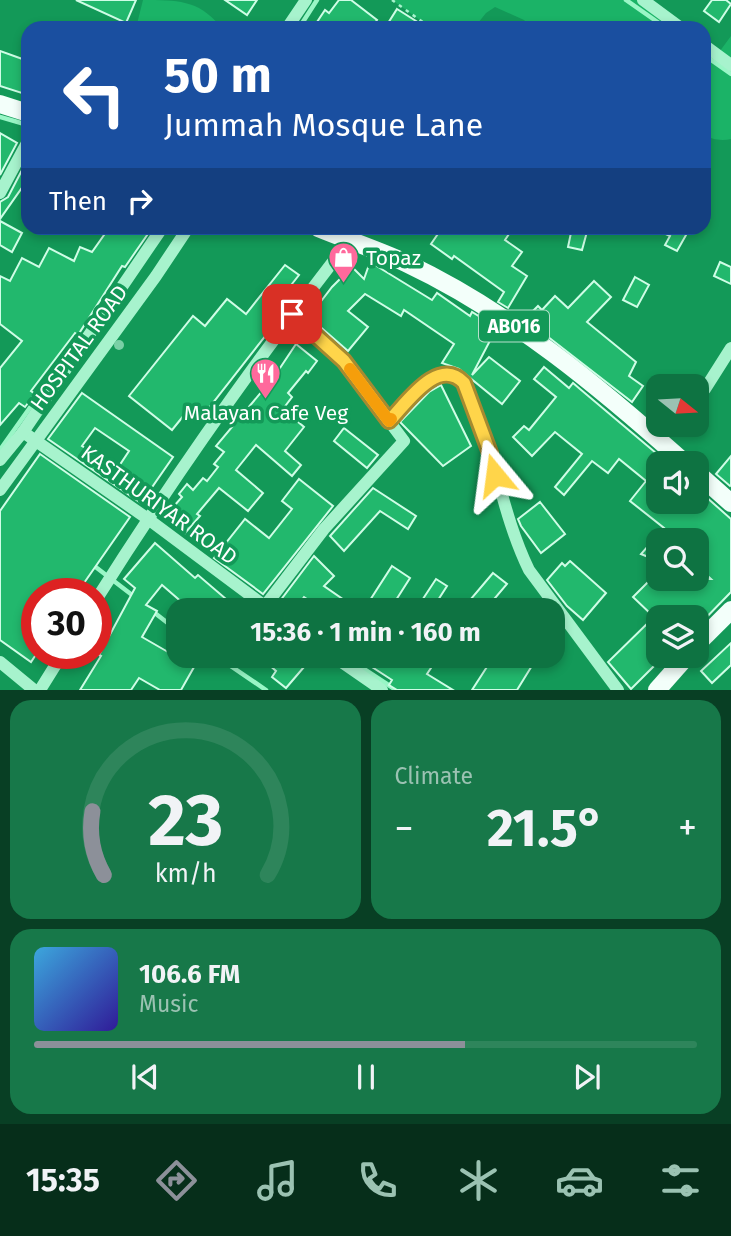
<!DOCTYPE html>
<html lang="en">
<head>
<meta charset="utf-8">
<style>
	body { margin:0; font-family:"Fira Sans",sans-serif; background:#177849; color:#f1f3f6; height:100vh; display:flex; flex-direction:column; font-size:26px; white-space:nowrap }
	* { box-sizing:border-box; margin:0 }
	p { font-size:23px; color:#9bc2b2 }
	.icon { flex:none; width:38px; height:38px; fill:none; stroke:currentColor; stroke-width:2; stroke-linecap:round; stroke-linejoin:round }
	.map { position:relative; height:690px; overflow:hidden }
	.details { display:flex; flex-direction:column; gap:10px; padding:10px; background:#083f24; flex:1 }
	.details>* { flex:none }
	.guide { position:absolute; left:21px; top:21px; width:690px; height:214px; border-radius:21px; box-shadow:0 4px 10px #0003; background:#1a4fa0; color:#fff; overflow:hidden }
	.needle { width:46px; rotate:108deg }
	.fabs { position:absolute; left:646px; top:374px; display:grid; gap:14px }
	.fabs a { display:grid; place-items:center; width:63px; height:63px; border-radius:14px; background:#0e7342; box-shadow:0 4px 10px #0003; font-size:35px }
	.speed { position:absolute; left:21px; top:578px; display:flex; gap:14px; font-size:35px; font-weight:700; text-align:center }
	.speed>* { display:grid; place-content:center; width:91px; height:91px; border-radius:50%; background:#0e7342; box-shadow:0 4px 10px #0003; line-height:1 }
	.speed .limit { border:10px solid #d22; background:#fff; color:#111 }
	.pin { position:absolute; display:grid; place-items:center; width:60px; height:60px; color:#fff; margin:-30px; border-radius:14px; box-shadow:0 4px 10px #0006 }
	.me { position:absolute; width:77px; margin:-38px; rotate:344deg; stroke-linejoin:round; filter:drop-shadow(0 0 5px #0008) }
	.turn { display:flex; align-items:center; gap:24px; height:147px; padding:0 28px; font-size:32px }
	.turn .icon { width:91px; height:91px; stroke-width:2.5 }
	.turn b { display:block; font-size:49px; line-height:60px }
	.then { display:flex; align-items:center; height:66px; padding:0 28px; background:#0003; gap:14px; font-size:26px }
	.big { font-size:52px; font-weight:700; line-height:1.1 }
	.details .card { flex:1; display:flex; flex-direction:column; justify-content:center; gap:10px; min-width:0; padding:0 24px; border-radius:21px; background:#177849 }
	.details .dial { align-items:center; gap:0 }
	.dial svg { height:182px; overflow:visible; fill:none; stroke:#2e855b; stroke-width:7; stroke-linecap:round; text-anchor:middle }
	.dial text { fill:#f1f3f6; stroke:none }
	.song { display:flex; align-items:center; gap:21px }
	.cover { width:84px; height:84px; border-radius:10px; background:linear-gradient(135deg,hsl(200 70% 55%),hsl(250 70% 35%)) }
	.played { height:7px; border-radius:4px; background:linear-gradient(90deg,#8c9099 65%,#2e855b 65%) }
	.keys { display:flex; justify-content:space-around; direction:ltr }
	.heat { display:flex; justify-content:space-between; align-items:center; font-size:38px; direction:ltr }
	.details .tiles { flex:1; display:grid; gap:10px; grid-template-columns:1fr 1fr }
	.card:last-child { grid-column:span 2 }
	.trip { position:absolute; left:166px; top:598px; width:399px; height:70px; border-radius:21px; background:#0e7342; box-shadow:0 4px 10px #0003; font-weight:700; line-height:70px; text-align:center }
	.tab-bar { display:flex; height:112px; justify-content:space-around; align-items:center; background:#062e1a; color:#9bc2b2 }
	.tab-bar .icon { width:49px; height:49px }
	.tab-bar .active { color:#8c9099 }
	.tab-bar b { font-size:32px; color:#f1f3f6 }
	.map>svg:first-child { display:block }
	.green { fill:#1bb367 }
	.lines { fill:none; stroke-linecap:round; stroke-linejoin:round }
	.stream { stroke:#99f6c6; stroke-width:4.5 }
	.building { fill:#22b86d; stroke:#cffde6; stroke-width:2; fill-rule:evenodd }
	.path { stroke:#a7f3cd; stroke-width:2.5; stroke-dasharray:3.5 5; stroke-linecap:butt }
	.minor { stroke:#a7f3cd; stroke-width:12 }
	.major { stroke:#f3fffa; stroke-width:18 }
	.tree { fill:#7ad0a6 }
	.route-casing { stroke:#a68a30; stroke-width:18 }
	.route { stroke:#ffd54a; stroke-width:12 }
	.slow { stroke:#f59e0b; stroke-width:12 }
	.labels { text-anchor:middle; stroke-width:7; stroke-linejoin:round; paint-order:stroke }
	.shield { fill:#139958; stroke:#b8e0cd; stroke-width:2 }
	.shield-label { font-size:19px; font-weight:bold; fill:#fff }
	.poi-label { font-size:21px; fill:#fff; stroke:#139958; text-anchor:start }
	.street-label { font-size:21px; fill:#fff; stroke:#139958 }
</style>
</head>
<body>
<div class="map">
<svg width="731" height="690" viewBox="0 0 731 690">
	<rect width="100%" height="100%" fill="#139958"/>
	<g class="green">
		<path d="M143,0C177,0 198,0 219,25V28H136Z"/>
		<polygon points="392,0 643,0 681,28 532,28 524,20 495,7 486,13 474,28 431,28"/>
		<path d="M731,36V139C722,141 711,140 704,134V45L717,55Z"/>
	</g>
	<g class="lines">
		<g class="stream">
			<polyline points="626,0 666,28"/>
			<polyline points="299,28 317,0"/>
			<polyline points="704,55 731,74"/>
			<polyline points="0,117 28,125"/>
			<polyline points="0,450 80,337"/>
			<polyline points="93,565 136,598"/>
			<polyline points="151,610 178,631"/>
			<polyline points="216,656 266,690"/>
			<polyline points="344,656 396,690"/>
		</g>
	</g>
	<g class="building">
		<polygon points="76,0 136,0 126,23"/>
		<polygon points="225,0 257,0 247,15"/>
		<polygon points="339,0 351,0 377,20 371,28 313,28 325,10 329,13"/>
		<polygon points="712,0 726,0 731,4 719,22 704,11"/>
		<polygon points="397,9 427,28 385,28"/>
		<polygon points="0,51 28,61 28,95 0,86"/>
		<polygon points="0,133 17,143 0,175"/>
		<polygon points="21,172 28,179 0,219 0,202 8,197"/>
		<polygon points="0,221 22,233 12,252 0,245"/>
		<polygon points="109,228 152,228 125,267 122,266 78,335 75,333 31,391 35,394 25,407 19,403 0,425 0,368 22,341 0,324 0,276 10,281 22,258 39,267 49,248 74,261 80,247 92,252"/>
		<polygon points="442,228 513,228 505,240 522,252 512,266 527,276 508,308 498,302 504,292 454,256 452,259 431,244"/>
		<polygon points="572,228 588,228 582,250 568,247"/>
		<polygon points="653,228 690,228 677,251 665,245 670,236"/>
		<polygon points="370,262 432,300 437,293 470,316 472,312 493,325 489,333 493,335 472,375 489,357 520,381 502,404 459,369 442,363 454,344 404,310 401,316 365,294 348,311 368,327 348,351 309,317 332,287 352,267 364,279"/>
		<polygon points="720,262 731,267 731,284 714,276"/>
		<polygon points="285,265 299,275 277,303 285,309 284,312 201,418 189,409 172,430 129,396 193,316 205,326 227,299 246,314"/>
		<polygon points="635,277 649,285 637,307 623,300"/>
		<polygon points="594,281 611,297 587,322 636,362 629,376 643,386 632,402 525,319 538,306 542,310 555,296 568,308"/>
		<polygon points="296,344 317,361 308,373 306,371 288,393 292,397 283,409 304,427 285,451 301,465 292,476 256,445 236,470 263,493 248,511 219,488 197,514 200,516 185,533 166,515 182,497 179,494 187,484 193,490 203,478 207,481 218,467 214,464 224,452 216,446 274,377"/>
		<polygon points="544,367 569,388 573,383 580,389 669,464 658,464 658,502 696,502 696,488 731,519 731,592 696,628 696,618 658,618 658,662 631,689 608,662 654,617 633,597 651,579 711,579 696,565 696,541 658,541 658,561 641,554 664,528 630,501 646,481 619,459 608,473 592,461 564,495 555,487 582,454 555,432 532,456 513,437 524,426 529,430 556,397 534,379"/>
		<polygon points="441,385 471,446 443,466 400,422 429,392"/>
		<path d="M82,393L173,457L141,503L48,439ZM95,428L129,451L117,469L82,446Z"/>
		<polygon points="344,428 378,455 367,468 334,441"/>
		<polygon points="40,454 130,517 77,593 37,593 37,653 31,662 0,640 0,511"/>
		<polygon points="731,456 731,485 730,486 716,474"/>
		<polygon points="299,479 333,506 263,594 214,558 245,519 269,538 292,509 282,501"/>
		<polygon points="373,488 416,516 408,529 380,511 344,551 330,536"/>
		<polygon points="540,502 565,534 541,553 521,526 518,519"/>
		<polygon points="155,543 195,578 198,575 240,611 192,611 162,585 146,605 157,611 142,637 194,667 181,690 160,690 139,678 131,690 80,690 101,656 99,655 135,588 124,579"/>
		<polygon points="314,556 334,576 324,586 360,611 325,611 304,597 294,611 282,611 278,608 277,605"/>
		<polygon points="570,561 606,593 583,620 567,606 547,580 562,563 565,566"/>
		<polygon points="392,566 410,578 389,611 363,611"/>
		<polygon points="493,573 507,584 484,611 470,600"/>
		<polygon points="436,579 447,586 431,611 415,611"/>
		<polygon points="731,643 731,665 712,683 701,671"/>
		<polygon points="259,656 292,656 304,667 286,688 272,677 276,671"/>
		<polygon points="355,656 439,656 427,674 453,690 397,690 389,685 392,680"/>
		<polygon points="494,656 538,656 517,690 472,690"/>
	</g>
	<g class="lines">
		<polyline class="path" points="392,0 431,28"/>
		<g class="minor">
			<polyline points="643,0 681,28"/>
			<polyline points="287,28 306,0"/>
			<polyline points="704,45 731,65"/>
			<polyline points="0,193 28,141"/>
			<polyline points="705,389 731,348"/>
			<path d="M389,421C406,404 438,355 464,383C472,407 484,430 491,455C502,494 511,533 529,570L618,690"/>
			<polyline points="23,432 148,519 270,610"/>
			<polyline points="0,460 23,432 162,228"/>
			<polyline points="0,490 156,276 188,228"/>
			<path d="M96,600C174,476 259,356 349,241"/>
			<polyline points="265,606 324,529 404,441 344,361 292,314"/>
			<polyline points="333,656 382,690"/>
			<polyline points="0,662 34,690"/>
			<polyline points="40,690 63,653"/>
		</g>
		<g class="major">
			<polyline points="0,104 28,113"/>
			<path d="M318,228C347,240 378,250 406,263C510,312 601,388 686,464"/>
			<polyline points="696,472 731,503"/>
			<polyline points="696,645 731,610"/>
			<polyline points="657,690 687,656"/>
		</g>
	</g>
	<circle class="tree" cx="119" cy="345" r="5"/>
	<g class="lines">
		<defs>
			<path id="route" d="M292,314L344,361L389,421C406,404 438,355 464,383L490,453L495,475"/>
		</defs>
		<use href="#route" class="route-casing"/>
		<use href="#route" class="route"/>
		<polyline class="slow" points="350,369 389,421 391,419"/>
	</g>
	<defs>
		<symbol id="shop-pin" viewBox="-11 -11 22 30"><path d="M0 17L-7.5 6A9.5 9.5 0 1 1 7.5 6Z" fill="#ff699c" stroke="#139958"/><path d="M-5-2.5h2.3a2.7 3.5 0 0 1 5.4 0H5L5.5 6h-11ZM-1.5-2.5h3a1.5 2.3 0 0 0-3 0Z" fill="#fff"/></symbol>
		<symbol id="restaurant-pin" viewBox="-11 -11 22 30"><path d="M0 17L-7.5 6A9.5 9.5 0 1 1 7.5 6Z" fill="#ff699c" stroke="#139958"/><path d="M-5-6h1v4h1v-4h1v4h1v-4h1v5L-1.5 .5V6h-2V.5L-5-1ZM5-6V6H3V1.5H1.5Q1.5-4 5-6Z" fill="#fff"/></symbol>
	</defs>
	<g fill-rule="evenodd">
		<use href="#shop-pin" x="326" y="240" width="35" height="47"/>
		<use href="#restaurant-pin" x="248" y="356" width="35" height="47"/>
	</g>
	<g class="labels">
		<rect class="shield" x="479" y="310.5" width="70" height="31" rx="5"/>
		<g class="shield-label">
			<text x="514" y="333">AB016</text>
		</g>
		<g class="poi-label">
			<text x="366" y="265">Topaz</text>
			<text x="266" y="420" text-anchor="middle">Malayan Cafe Veg</text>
		</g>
		<g class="street-label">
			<text transform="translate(79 348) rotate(-54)" y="7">HOSPITAL ROAD</text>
			<text transform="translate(159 505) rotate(36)" y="7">KASTHURIYAR ROAD</text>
		</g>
	</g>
</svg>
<div class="fabs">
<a><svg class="needle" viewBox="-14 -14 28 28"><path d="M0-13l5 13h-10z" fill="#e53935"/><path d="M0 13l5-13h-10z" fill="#9bc2b2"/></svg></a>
<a><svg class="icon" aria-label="sound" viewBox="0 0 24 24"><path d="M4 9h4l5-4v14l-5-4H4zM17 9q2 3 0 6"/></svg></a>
<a><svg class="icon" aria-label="search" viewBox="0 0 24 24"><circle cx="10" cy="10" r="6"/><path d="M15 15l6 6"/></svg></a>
<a><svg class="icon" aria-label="layers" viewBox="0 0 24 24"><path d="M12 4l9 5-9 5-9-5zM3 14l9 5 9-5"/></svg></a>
</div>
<div class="speed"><div class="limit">30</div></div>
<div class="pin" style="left:292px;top:314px;background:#d93025"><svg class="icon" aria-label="arrive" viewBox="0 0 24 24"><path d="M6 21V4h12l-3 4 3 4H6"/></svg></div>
<svg class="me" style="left:495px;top:475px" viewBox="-20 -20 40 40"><path d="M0-17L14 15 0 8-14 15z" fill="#ffd54a" stroke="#fff" stroke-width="4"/></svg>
<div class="trip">15:36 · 1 min · 160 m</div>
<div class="guide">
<div class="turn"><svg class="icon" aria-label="left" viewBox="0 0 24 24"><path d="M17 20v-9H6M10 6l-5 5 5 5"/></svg><div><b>50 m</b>Jummah Mosque Lane</div></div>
<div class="then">Then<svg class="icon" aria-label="right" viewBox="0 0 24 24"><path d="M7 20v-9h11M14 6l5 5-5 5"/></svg></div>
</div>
</div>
<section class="details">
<div class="tiles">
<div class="card dial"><svg viewBox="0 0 100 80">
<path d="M14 69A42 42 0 1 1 86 69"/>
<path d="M14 69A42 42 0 0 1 9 41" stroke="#8c9099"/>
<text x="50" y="56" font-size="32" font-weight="700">23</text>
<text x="50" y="72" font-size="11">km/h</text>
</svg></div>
<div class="card"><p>Climate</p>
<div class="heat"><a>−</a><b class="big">21.5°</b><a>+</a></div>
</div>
<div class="card">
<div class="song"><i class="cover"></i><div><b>106.6 FM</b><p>Music</p></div></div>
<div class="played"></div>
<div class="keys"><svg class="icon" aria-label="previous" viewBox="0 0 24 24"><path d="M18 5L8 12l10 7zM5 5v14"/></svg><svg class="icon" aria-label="pause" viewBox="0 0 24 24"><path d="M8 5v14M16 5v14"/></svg><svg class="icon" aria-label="next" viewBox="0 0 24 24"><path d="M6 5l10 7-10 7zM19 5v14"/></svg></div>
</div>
</div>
</section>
<nav class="tab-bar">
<b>15:35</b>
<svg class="icon active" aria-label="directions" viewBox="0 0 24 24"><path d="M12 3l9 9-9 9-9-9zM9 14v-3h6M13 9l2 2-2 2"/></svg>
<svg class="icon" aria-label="music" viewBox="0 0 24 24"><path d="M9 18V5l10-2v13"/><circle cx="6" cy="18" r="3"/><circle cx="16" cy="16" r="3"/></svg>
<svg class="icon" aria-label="phone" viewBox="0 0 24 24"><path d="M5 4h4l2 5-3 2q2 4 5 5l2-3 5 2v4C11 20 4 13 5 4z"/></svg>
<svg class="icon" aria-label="climate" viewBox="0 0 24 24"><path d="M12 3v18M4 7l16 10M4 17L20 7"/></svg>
<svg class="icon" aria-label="car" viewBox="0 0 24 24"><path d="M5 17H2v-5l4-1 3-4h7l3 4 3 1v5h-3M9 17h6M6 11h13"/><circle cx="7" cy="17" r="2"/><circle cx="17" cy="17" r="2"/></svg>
<svg class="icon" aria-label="filters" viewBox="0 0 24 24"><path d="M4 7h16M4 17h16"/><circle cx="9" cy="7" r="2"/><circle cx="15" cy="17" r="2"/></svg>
</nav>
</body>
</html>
